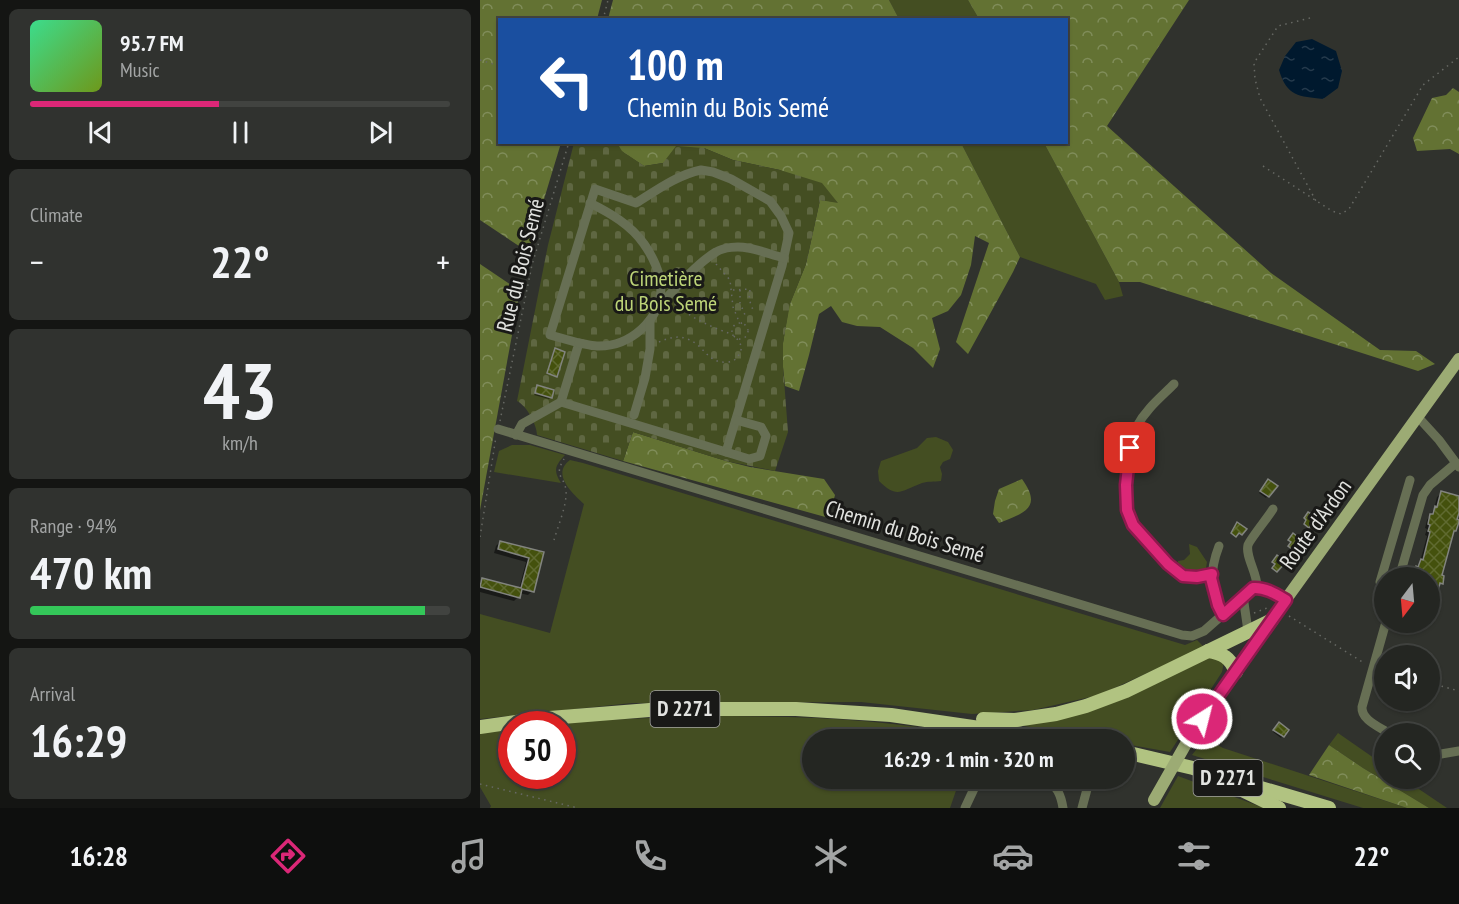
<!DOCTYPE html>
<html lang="en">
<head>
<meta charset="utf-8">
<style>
	body { margin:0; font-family:"PT Sans Narrow",sans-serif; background:#30322f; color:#f1f3f6; height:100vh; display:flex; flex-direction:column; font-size:22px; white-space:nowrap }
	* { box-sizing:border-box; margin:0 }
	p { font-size:20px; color:#a3a5a5 }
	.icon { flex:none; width:33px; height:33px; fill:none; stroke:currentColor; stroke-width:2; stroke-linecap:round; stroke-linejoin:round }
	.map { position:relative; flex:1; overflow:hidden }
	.details { display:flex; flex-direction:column; gap:9px; padding:9px; background:#141513; width:480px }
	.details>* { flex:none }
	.hud { position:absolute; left:18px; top:18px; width:570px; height:126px; border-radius:0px; box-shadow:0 2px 4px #0004,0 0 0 2px #414340; background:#1a4fa0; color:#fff; overflow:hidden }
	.needle { width:39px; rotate:196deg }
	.tools { position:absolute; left:894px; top:567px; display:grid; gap:12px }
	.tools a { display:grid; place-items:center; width:66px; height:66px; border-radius:50%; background:#242622; box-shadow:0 2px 4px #0004,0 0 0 2px #414340; font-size:30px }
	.speed { position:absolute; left:18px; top:711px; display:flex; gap:12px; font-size:30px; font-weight:700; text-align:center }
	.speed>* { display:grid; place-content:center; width:78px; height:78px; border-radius:50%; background:#242622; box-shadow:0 2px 4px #0004,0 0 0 2px #414340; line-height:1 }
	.speed .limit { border:9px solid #d22; background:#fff; color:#111 }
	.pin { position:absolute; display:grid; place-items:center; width:51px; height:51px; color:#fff; margin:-26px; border-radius:12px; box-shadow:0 3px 9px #0006 }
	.me { position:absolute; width:66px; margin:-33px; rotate:36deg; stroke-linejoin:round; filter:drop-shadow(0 0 4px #0008) }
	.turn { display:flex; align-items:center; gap:21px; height:126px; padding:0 30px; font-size:27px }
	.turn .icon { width:78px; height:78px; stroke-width:2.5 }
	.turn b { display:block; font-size:42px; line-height:51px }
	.big { font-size:45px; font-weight:700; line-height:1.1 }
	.details .tile { flex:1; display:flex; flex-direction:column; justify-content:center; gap:9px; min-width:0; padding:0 21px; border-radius:9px; background:#30322f }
	.details .dial { align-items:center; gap:0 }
	.dial b { font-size:78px; line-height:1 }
	.song { display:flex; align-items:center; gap:18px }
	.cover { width:72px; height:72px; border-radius:9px; background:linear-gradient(135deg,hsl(150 70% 55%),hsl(80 70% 35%)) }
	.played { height:6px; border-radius:3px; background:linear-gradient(90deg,#db2777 45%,#414340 45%) }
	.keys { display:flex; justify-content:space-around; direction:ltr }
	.heat { display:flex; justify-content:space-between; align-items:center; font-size:33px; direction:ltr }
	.charge { height:9px; border-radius:4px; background:linear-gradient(90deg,#34c759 94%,#414340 0) }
	.trip { position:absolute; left:322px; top:729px; width:333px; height:60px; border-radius:30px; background:#242622; box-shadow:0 2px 4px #0004,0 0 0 2px #414340; font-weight:700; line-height:60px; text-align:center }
	.tabs { display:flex; height:96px; justify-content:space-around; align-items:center; background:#0e0f0e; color:#a3a5a5 }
	.tabs .icon { width:42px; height:42px }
	.tabs .active { color:#db2777 }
	.tabs b { font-size:27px; color:#f1f3f6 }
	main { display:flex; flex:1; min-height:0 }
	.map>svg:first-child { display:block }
	.green { fill:#444e22 }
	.forest { fill:url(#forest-crowns) }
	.cemetery { fill:url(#cemetery-stones) }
	.water { fill:url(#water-ripples) }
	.shadow { fill:#0007 }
	.building { fill:url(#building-cross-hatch); stroke:#82847f; stroke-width:1.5 }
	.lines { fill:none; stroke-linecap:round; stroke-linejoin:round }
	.path { stroke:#676964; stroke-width:1.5; stroke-dasharray:1.5 4.5; stroke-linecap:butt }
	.minor { stroke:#676f54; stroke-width:9 }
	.major { stroke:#9cab74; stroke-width:12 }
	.highway { stroke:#b1c381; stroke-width:14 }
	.major-bridge { stroke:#9cab74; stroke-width:12 }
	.route-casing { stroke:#8e194d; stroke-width:15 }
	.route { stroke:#db2777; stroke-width:10 }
	.labels { text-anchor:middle; stroke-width:6; stroke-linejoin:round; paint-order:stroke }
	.shield { fill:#191917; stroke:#a6a6a4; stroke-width:1.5 }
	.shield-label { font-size:21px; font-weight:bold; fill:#e2e3e0 }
	.street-label { font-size:22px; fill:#e2e3e0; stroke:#191917 }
	.park-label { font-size:22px; fill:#bdd478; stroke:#191917 }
</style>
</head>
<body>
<main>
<section class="details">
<div class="tile">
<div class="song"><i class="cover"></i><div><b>95.7 FM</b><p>Music</p></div></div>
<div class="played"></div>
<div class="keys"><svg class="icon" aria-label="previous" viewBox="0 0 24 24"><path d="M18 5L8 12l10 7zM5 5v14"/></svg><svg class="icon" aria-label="pause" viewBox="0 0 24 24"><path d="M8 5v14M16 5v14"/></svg><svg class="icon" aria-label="next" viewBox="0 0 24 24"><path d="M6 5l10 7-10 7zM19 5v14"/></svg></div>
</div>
<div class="tile"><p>Climate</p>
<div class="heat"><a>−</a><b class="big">22°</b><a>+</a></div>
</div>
<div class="tile dial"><b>43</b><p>km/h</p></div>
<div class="tile"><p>Range · 94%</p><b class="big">470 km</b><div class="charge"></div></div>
<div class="tile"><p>Arrival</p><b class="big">16:29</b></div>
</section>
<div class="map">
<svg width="979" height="808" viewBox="0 0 979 808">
	<defs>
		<pattern id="forest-crowns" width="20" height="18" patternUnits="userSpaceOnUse" patternTransform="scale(1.5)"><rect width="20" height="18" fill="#637233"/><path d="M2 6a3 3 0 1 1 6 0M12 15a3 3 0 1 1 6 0" fill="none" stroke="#808d5a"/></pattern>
		<pattern id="cemetery-stones" width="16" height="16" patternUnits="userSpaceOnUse" patternTransform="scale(1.5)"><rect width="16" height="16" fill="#444e22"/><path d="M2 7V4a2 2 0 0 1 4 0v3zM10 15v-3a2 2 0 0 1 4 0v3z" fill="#5f6742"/></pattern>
		<pattern id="water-ripples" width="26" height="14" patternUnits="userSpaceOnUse" patternTransform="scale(1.5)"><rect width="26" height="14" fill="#00192e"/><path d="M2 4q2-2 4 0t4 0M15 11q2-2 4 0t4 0" fill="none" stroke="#253a4c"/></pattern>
		<pattern id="building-cross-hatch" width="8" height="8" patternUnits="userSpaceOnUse" patternTransform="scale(1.5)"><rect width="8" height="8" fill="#44510d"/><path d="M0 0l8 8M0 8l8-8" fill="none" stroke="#5f6a30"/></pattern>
	</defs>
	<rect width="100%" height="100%" fill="#30322d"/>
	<g class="green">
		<polygon points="409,0 488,0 499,19 419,19"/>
		<polygon points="481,143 564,143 639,282 643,296 625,300 616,284 540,257"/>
		<path d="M456,437L468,442L473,450L470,459L463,462L460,467L462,474L461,481C454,482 448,481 442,483C421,491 417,499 399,481L398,471L401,461L437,448L447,438Z"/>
		<path d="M32,445H50L85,455C75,466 73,470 81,483L14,472L19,451Z"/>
		<path d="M90,460L103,463L705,645L717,640L724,647L619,695L553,710L492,714L381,702L152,703L0,719V614L70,633L104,504C92,493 71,474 90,460Z"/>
		<polygon points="709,544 717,547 727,562 726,568 718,574 712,574 697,566 698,561 704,560 710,554"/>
		<polygon points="731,656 744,662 742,672 690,752 645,744 645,740 620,739 539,725"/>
		<path d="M217,716C310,716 403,717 494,737V740H333V778L480,779L470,808H10L11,806L0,787V733L31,729L32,776H82V724H71L124,720Z"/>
		<polygon points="858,733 904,765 904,778 924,779 967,808 949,808 883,768 849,745"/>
		<polygon points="725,738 743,748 927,808 883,808 712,755"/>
		<polygon points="698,776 784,808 680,808"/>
	</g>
	<g class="forest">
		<polygon points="0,0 122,0 117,19 20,20 20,142 81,143 48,252 0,220"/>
		<polygon points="133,0 409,0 419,19 128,19"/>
		<polygon points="488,0 709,0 627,126 791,273 900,350 936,351 955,364 938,371 660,282 639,282 564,143 586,142 586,20 499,19"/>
		<polygon points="973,88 979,92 979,154 970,149 937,151 933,138 952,98 966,95"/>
		<polygon points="137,143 481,143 540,257 533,272 488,354 476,342 509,243 495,236 491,265 481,295 468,311 452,318 460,349 453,368 433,348 400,327 377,326 362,322 351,306 339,314 329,355 319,391 305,386 303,367 303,343 309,306 326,264 340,200 357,202 300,170 253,160 224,148 183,163 164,166 141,151"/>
		<polygon points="0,264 40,291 0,510"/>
		<polygon points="153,432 246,461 270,467 344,479 355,495 349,518 143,461"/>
		<path d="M542,479C563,508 544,513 519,523L513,514L515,501L519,489Z"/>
		<polygon points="849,745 883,768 949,808 927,808 829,775"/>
	</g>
	<path class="cemetery" d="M94,143H137L142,151L164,166L183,163L196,146L224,148L253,160L300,170L342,183L358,203L340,200L326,264L310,304L303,343V367L308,432L295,471L246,461L153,432L143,461L57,435C57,425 47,406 37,401L68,245Z"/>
	<path class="water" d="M832,39L856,51L862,71L858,88L843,99C819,96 807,97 799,70L805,56L816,42Z"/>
	<g class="shadow">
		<polygon points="58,387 72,391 70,398 69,399 54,395"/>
		<polygon points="787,483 796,486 786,498 779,493"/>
		<polygon points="962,493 979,497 979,507 975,530 972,534 960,576 961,583 957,587 954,599 950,603 950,578 931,578 932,572 940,562 947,536 945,535 947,529 945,528 947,520 954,509 957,497"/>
		<polygon points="20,542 62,554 52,591 48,595 39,593 38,597 34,601 0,592 0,582 3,579 39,589 46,562 14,553 16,546"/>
		<polygon points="799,724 807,730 801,738 793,732"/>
	</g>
	<g class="building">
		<polygon points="75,348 85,352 77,377 67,373"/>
		<polygon points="57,385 74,390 72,398 55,393"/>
		<polygon points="788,479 798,486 789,497 780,491"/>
		<polygon points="961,491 979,496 979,513 977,519 979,520 979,522 976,531 974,531 962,575 964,576 963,584 960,583 956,599 950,598 950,578 936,578 934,576 936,566 938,567 941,559 943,560 950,532 948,531 950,525 948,524 950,514 953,514 955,506 957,507"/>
		<polygon points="828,512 838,518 833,525 832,524 829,528 824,524 826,520 824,518"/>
		<polygon points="757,522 767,529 762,535 759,533 756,537 751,533"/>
		<polygon points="813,533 822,540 813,550 808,546 811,542 808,540"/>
		<polygon points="20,541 64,552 54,592 42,589 40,598 0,587 2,578 41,588 49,558 18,549"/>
		<polygon points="797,555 806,562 797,572 792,568 795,564 792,562"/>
		<polygon points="799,722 809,730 804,737 793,730"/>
	</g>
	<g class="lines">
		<g class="path">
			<polyline points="830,18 798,26 774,63 775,79 780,98 836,201"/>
			<polyline points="123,20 128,0"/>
			<polyline points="0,60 20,66"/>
			<polyline points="783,166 852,211 861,214 869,209 943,85 979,57"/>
			<polyline points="236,264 250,280 253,307 258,319 262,324"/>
			<polyline points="253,290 270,289 269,299 273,310"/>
			<polyline points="260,290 260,303 265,315"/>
			<circle cx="260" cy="331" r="8"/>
			<path d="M179,342C188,338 198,335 207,339C224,344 227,364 247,362C256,362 259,356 262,347L256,337L251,334C231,327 209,317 194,303"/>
			<polyline points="20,421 52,265 89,142"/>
			<polyline points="0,537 16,437"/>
			<path d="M74,540C78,526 87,505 86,491C85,476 73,477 84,459"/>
			<polyline points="774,613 787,608"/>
			<polyline points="809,616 884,663"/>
			<polyline points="950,683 979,691"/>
			<polyline points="0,784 98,808"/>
		</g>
		<g class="minor">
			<path d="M221,170L233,172L251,179L290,201L301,216L309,233L302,266L246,452L81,402L99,343L70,335L115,189L156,203C177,190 197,175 221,170Z"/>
			<path d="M178,307C193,291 217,263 236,252C244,247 258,246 268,248C280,250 292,255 304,258"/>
			<path d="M99,343C105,344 111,346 117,346C150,347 181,320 181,287C181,274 172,255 164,244C151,225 130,213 110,203"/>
			<path d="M694,384C681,397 666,409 657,426C647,446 641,505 653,524C659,534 669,543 677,552C696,573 703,581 732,574"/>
			<polyline points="154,415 165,378 170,349 170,320"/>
			<polyline points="938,417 959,440 979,467"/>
			<path d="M18,429L702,635L712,636L724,631L773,588C785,587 795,594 806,600"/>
			<polyline points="36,435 42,424 81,402"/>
			<polyline points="246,452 269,459 280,456 286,436 281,427 256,420"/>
			<path d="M739,546C729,572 730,590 743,615"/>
			<polyline points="919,578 943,495 950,485 976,463"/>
			<polyline points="900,582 930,480"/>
			<path d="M777,588C778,574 765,557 768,545C770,539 789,516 793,509"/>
			<polyline points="763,596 768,631"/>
			<path d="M906,622L882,707C881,720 900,727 910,734"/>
			<polyline points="950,753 961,754 979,751"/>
			<path d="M567,778C577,787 581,795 583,808"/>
			<polyline points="485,808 499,778"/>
			<polyline points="602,808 610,778"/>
		</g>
		<polyline class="major" points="711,735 756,672 799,609 979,359"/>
		<g class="highway">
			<path d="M728,651C743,654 750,657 756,672"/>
			<polyline points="503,719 535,720 576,714 606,706 646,691 792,620"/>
			<polyline points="0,727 57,719 182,709 316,709 411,715 583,740"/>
			<polyline points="645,752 713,768 849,808"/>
			<polyline points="753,788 762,790 799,808"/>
		</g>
		<polyline class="major-bridge" points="674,800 711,735"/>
	</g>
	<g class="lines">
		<defs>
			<path id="route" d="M650,448L646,485L647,510L653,525L688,564L703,576L717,577L732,574L731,578L738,605L743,615L773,588C785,587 796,594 806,600L722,719"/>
		</defs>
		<use href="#route" class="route-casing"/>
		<use href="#route" class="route"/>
	</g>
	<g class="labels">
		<g class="shield">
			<rect x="170.5" y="691" width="69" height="36" rx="4.5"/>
			<rect x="713.5" y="760" width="69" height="36" rx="4.5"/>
		</g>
		<g class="shield-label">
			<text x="205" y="716">D 2271</text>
			<text x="748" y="785">D 2271</text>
		</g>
		<g class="street-label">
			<text transform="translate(40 265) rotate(-76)" y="8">Rue du Bois Semé</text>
			<text transform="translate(835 524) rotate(-54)" y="8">Route d'Ardon</text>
			<text transform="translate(425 531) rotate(17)" y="8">Chemin du Bois Semé</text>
		</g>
		<g class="park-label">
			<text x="186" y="286">Cimetière<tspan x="186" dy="25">du Bois Semé</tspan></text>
		</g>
	</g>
</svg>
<div class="tools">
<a><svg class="needle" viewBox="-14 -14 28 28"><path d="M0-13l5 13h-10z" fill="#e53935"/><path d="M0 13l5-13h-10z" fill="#a3a5a5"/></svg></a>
<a><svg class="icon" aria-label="sound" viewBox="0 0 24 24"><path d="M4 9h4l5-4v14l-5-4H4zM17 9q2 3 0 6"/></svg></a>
<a><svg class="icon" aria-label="search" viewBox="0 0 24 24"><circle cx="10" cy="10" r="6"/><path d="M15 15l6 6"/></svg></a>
</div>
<div class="speed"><div class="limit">50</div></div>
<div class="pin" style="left:650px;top:448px;background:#d93025"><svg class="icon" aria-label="arrive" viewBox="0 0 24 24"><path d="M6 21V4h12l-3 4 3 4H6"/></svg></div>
<svg class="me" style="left:722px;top:719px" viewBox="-20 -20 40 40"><circle r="17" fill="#db2777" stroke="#fff" stroke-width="3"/><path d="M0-11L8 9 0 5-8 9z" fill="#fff"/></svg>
<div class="trip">16:29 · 1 min · 320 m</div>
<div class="hud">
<div class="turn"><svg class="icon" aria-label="left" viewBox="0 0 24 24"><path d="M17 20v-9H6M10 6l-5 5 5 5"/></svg><div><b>100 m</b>Chemin du Bois Semé</div></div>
</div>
</div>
</main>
<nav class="tabs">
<b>16:28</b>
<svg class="icon active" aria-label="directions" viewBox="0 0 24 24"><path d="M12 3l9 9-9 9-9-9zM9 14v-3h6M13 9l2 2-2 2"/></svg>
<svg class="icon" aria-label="music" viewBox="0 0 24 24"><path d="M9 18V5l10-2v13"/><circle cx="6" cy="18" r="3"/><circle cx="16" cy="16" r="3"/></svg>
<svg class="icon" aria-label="phone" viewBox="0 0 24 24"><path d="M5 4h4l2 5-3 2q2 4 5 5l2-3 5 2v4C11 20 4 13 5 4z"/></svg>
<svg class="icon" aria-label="climate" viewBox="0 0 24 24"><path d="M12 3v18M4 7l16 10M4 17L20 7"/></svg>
<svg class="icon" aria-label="car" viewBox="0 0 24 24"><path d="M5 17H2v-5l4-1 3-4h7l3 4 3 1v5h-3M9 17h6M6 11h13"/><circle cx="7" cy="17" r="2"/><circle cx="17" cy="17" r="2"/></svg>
<svg class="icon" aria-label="filters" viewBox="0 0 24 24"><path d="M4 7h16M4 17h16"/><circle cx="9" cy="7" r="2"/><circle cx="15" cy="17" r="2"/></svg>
<b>22°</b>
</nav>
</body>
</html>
